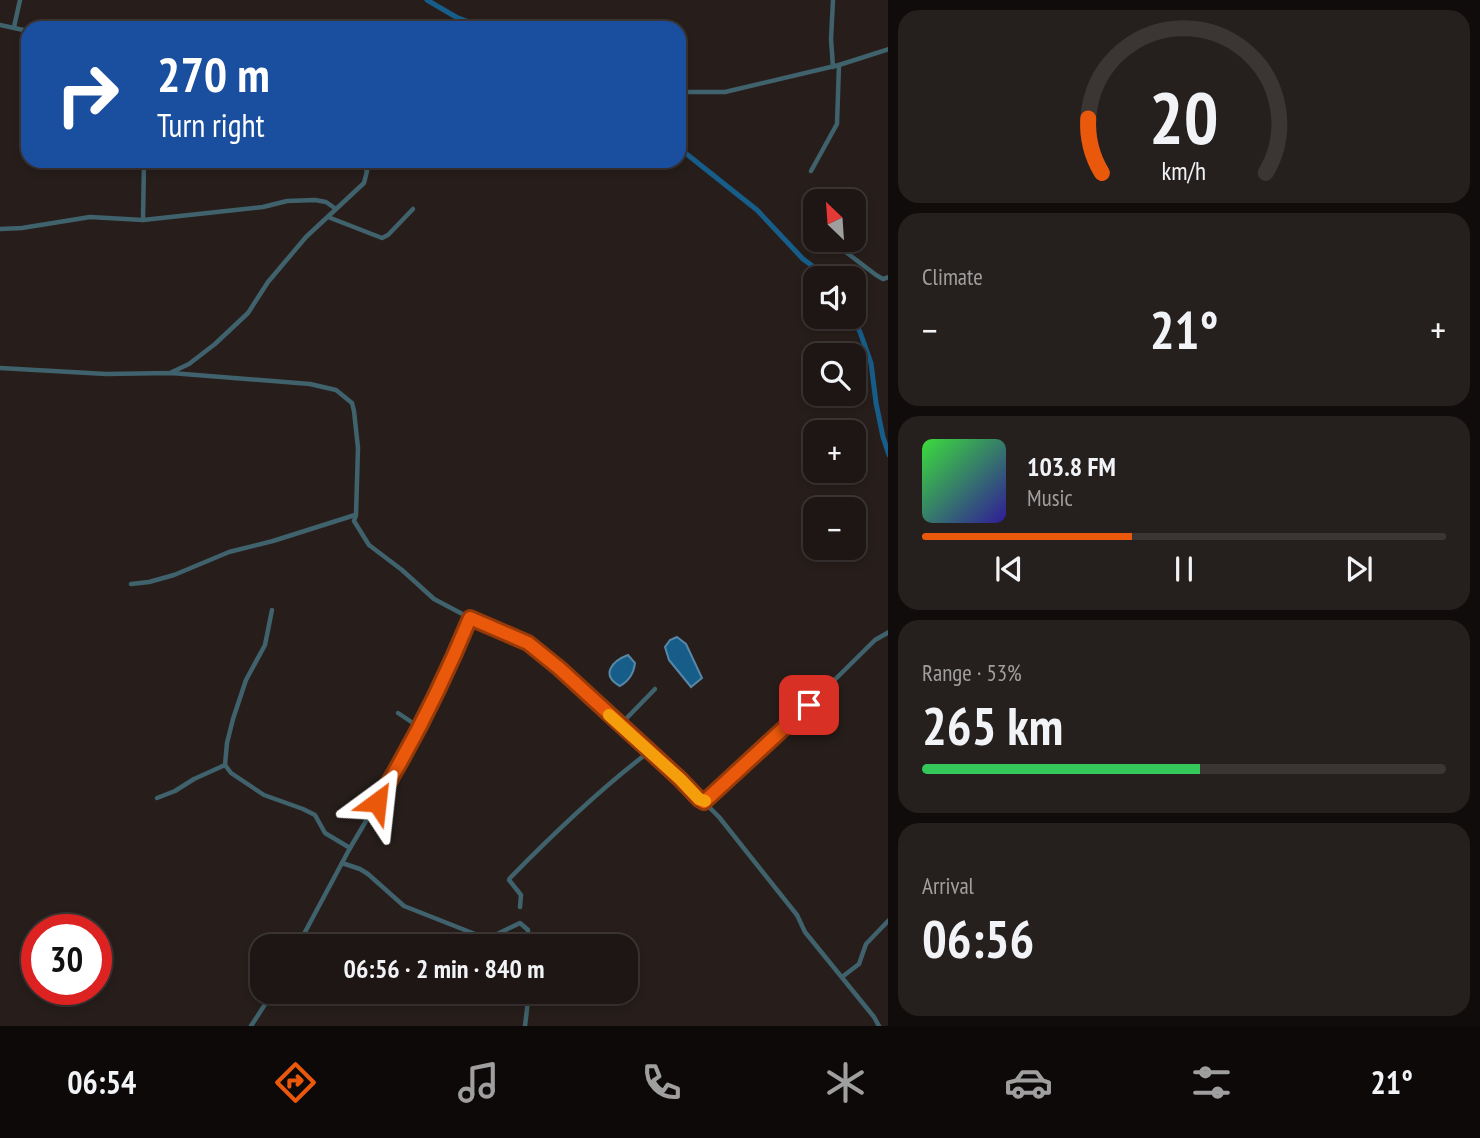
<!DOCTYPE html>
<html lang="en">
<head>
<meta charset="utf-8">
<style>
	body { margin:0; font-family:"PT Sans Narrow",sans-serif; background:#251f1d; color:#f1f3f6; height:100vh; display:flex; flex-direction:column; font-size:26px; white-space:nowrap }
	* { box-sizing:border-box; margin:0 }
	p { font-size:23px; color:#a09fa0 }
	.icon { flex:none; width:38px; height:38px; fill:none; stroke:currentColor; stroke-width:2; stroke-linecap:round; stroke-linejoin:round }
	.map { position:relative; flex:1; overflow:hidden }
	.sheet { display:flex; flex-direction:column; gap:10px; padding:10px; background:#100c0b; width:592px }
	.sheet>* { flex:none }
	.guide { position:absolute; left:21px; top:21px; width:665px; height:147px; border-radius:21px; box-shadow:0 4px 10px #0003,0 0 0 2px #3b3534; background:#1a4fa0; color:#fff; overflow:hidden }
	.needle { width:46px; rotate:335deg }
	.controls { position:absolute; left:803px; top:189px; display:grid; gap:14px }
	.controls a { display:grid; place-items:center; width:63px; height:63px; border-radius:14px; background:#1d1614; box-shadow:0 4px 10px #0003,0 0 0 2px #3b3534; font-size:35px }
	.speed { position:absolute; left:21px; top:914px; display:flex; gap:14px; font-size:35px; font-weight:700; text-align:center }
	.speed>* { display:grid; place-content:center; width:91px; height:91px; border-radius:50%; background:#1d1614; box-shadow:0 4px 10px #0003,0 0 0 2px #3b3534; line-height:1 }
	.speed .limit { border:10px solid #d22; background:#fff; color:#111 }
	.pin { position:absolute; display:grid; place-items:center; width:60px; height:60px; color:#fff; margin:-30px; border-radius:14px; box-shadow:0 4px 10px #0006 }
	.me { position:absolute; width:77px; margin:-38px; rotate:30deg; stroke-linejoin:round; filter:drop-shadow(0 0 5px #0008) }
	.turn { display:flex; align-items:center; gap:24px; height:147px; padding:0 21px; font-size:32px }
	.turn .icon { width:91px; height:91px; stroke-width:2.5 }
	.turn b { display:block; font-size:49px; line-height:60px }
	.big { font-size:52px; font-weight:700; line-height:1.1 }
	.sheet .tile { flex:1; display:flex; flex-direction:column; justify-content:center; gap:10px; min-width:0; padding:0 24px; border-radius:21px; background:#251f1d }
	.sheet .dial { align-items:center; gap:0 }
	.dial svg { height:182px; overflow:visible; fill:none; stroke:#3b3534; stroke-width:7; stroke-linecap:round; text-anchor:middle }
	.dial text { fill:#f1f3f6; stroke:none }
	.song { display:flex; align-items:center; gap:21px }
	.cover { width:84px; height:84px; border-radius:10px; background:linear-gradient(135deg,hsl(120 70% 55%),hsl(250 70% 35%)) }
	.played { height:7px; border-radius:4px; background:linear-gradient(90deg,#ea580c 40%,#3b3534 40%) }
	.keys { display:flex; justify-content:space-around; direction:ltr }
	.heat { display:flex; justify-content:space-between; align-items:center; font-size:38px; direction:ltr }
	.charge { height:10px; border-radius:5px; background:linear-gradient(90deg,#34c759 53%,#3b3534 0) }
	.trip { position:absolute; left:250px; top:934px; width:388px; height:70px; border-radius:21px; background:#1d1614; box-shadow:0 4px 10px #0003,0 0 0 2px #3b3534; font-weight:700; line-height:70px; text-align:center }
	.dock { display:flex; height:112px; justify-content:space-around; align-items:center; background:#0c0908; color:#a09fa0 }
	.dock .icon { width:49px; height:49px }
	.dock .on { color:#ea580c }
	.dock b { font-size:32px; color:#f1f3f6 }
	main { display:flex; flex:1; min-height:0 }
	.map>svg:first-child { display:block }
	.water { fill:#175d8a; stroke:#5887a6; stroke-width:2 }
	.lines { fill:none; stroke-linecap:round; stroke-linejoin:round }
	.canal { stroke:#175d8a; stroke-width:5 }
	.street { stroke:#3f626d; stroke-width:4.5 }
	.route-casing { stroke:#983908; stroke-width:18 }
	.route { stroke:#ea580c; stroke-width:12 }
	.slow { stroke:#f59e0b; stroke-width:12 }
</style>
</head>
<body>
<main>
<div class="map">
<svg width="889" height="1026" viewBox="0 0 889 1026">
	<rect width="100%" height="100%" fill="#271e1b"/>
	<g class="water">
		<polygon points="677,637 686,644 702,678 691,687 669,660 665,647 670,640"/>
		<path d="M628,655L635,663C634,672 629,681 620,686C600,675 612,661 628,655Z"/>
	</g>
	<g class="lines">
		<g class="canal">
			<polyline points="427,0 456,17 485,28"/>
			<polyline points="679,148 757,210 803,259 829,278"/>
			<polyline points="852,317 860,332 871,363 876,403 883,437 889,455"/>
		</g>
		<g class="street">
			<polyline points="833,0 831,39 833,67"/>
			<polyline points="0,25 28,31"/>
			<polyline points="14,27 20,0"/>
			<polyline points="679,91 688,92 725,92 839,65 889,49"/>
			<polyline points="811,171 837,124 839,65"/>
			<polyline points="328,217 382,238 388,235 413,209"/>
			<polyline points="143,220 144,161"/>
			<polyline points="816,223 816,228"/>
			<polyline points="0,229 22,228 90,217 143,220 263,207 287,201 315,200 326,202 336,209"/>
			<polyline points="830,240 876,275 883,279 889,277"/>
			<polyline points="0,368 106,374 171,373 310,384 336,390 352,403 354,411 358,448 356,515 354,521 369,545 402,570 434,599 470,618 528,643 559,668 680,779 699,799 704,802 719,817 797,915 805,932 874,1017 879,1026"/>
			<polyline points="172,372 189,364 215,344 248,313 268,282 306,237 364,183 367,171 361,161"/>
			<polyline points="131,584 149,582 174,575 229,552 273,541 355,515"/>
			<polyline points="272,610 265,645 246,680 233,719 227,743 225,765 231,773 264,795 303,809 315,815 325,833 350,848"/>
			<polyline points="398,713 419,727"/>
			<polyline points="620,725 655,689"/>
			<polyline points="157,798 175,791 194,779 225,765"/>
			<polyline points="704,802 788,726 875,640 889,632"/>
			<polyline points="342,863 360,869 368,874 404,906 480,936 489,938 520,923 528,930 528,947"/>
			<path d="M520,907L521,895L509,880L510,878C554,833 600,789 650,751"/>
			<polyline points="297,947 350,848 391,779 441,687 470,618"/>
			<polyline points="842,977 859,964 866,944 889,920"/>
			<polyline points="251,1026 273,992"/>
			<polyline points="525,1026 529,992"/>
		</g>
	</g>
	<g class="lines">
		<defs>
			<path id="route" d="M377,802C413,743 444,681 470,618L528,643L559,668L680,779L699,799L704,802L809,705"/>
		</defs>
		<use href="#route" class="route-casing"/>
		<use href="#route" class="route"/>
		<polyline class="slow" points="609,715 680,779 699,799 705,801"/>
	</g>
</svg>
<div class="controls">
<a><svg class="needle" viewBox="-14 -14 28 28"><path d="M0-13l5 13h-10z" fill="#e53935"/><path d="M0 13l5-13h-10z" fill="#a09fa0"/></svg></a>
<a><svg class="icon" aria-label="sound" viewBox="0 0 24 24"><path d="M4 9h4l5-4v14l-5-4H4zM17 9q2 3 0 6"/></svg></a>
<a><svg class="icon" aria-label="search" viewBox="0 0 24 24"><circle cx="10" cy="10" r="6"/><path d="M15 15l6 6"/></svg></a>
<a>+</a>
<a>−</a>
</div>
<div class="speed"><div class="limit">30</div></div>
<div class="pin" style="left:809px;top:705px;background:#d93025"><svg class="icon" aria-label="arrive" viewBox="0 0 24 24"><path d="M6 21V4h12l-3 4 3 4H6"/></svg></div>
<svg class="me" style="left:377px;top:802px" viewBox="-20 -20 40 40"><path d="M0-17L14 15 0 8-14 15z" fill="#ea580c" stroke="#fff" stroke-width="4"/></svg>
<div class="trip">06:56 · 2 min · 840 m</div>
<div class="guide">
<div class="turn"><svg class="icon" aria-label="right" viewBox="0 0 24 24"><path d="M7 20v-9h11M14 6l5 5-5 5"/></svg><div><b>270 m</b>Turn right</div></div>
</div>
</div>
<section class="sheet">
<div class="tile dial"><svg viewBox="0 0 100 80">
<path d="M14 69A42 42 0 1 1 86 69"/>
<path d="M14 69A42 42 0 0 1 8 45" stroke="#ea580c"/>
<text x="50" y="56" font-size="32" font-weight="700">20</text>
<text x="50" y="72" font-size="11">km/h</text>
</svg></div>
<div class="tile"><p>Climate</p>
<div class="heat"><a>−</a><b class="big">21°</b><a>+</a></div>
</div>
<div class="tile">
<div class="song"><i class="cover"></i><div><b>103.8 FM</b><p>Music</p></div></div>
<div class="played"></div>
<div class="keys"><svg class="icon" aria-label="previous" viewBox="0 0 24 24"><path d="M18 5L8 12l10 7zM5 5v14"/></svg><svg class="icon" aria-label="pause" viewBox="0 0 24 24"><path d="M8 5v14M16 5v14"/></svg><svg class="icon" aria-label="next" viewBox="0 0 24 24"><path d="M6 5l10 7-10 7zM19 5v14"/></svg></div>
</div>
<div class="tile"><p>Range · 53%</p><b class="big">265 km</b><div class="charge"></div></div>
<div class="tile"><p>Arrival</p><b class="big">06:56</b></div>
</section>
</main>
<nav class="dock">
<b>06:54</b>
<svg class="icon on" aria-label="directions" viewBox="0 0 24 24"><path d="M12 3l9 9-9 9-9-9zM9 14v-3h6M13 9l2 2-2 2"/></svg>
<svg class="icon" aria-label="music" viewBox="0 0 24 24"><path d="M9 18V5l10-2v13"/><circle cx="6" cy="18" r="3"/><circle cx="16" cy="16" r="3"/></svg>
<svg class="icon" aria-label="phone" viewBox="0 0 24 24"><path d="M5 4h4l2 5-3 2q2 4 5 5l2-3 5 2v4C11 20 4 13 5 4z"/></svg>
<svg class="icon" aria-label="climate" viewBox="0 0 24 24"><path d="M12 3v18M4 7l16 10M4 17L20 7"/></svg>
<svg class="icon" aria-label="car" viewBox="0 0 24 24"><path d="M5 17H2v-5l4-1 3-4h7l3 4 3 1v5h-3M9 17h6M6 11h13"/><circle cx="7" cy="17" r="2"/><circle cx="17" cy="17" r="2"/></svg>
<svg class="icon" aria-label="filters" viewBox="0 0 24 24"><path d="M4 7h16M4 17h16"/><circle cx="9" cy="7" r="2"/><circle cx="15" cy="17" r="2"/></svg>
<b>21°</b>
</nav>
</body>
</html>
